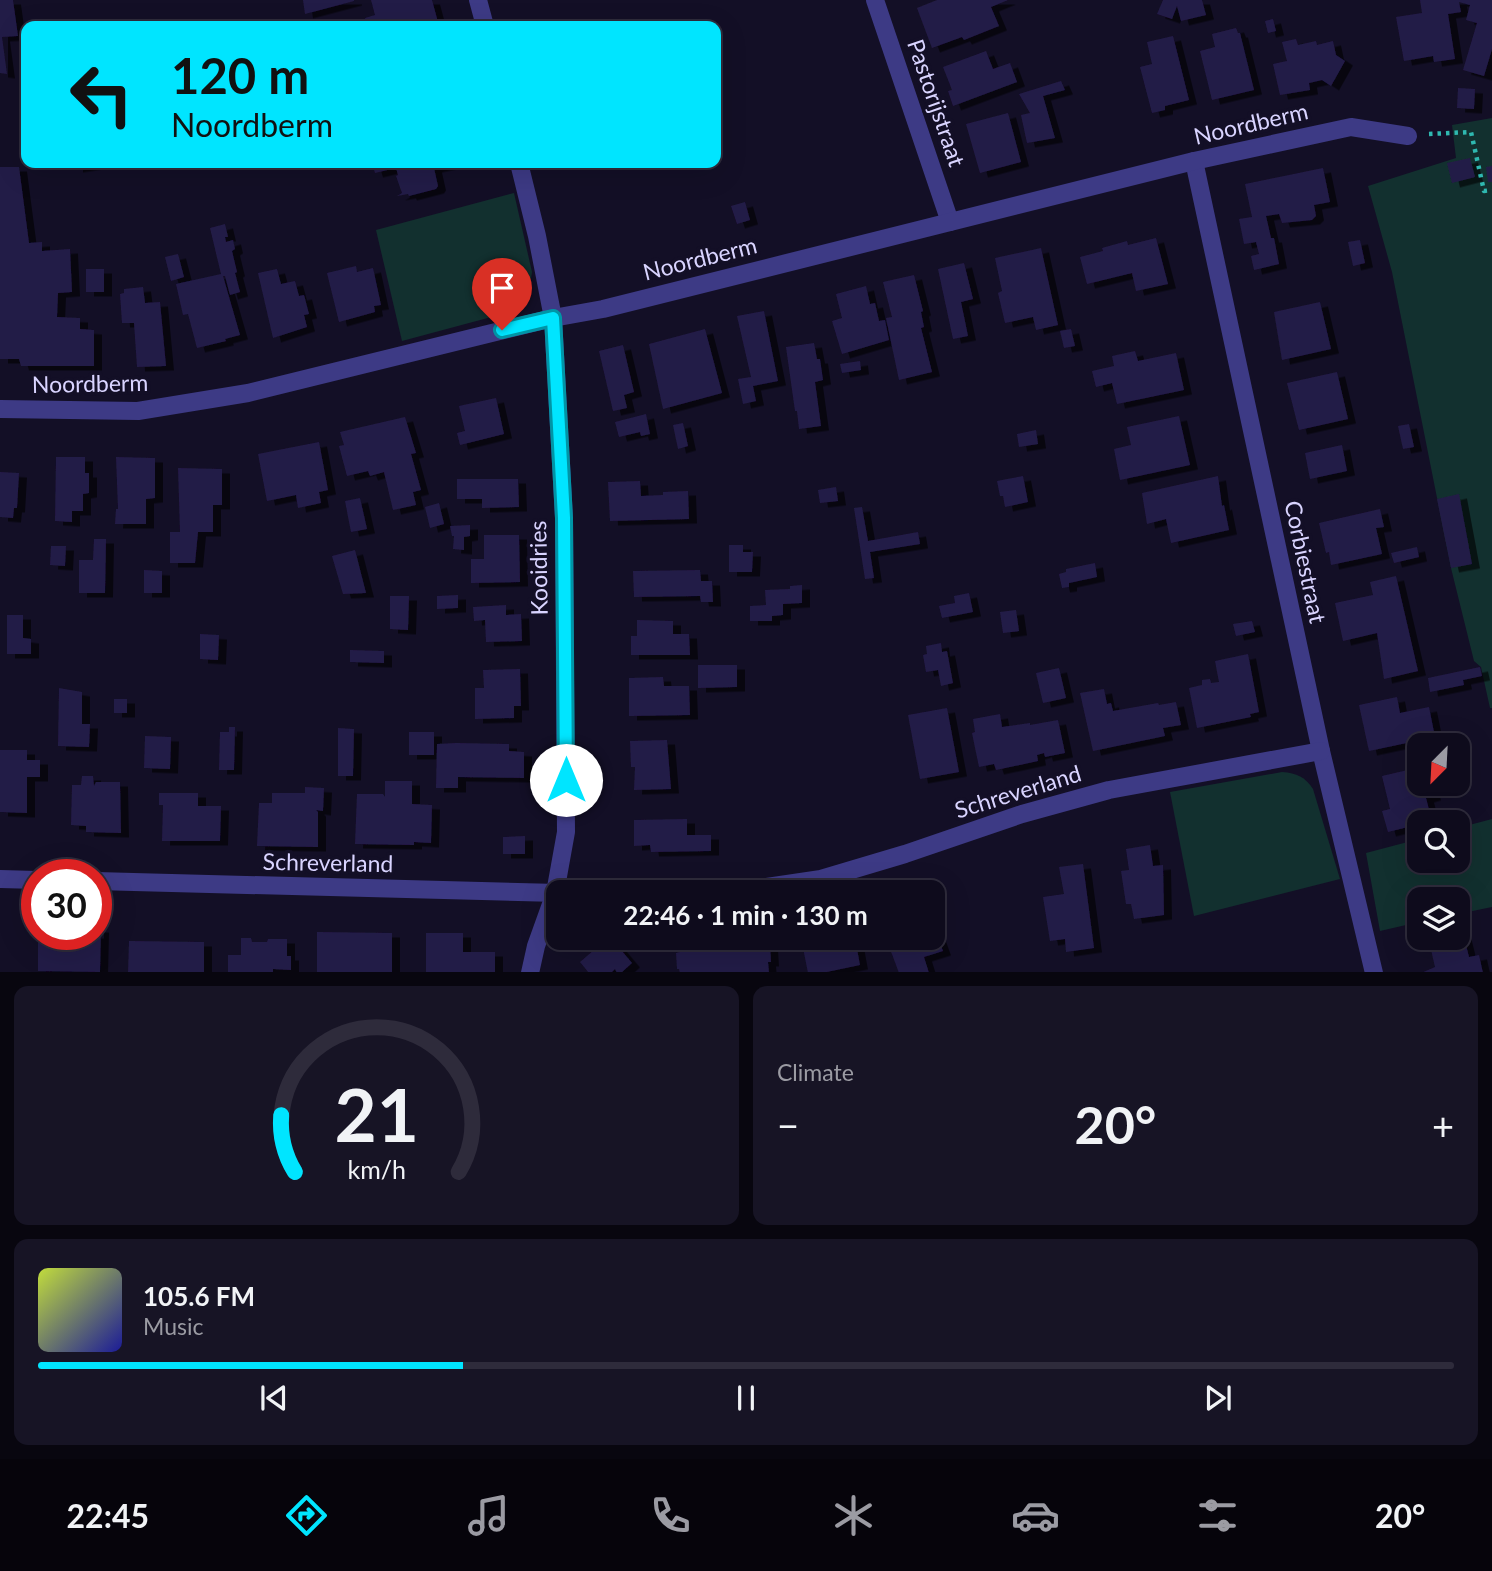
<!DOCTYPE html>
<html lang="en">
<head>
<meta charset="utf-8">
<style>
	body { margin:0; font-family:Lato,sans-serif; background:#171425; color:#f1f3f6; height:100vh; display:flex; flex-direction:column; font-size:26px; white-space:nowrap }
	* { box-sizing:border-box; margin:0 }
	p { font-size:23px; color:#9b9ba3 }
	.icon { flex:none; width:38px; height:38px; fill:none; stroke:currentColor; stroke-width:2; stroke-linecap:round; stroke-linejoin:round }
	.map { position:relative; height:972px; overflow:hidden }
	.panel { display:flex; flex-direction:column; gap:14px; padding:14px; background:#08060f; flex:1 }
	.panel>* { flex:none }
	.guide { position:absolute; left:21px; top:21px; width:700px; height:147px; border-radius:14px; box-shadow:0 7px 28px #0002,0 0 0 2px #2e2b3b; background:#00e5ff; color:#111; overflow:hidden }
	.needle { width:46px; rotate:204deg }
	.controls { position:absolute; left:1407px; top:733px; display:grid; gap:14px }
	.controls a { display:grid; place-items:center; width:63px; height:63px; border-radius:14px; background:#0e0b1c; box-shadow:0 7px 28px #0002,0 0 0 2px #2e2b3b; font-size:35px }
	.speed { position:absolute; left:21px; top:859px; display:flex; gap:14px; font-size:35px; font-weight:700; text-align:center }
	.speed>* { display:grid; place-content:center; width:91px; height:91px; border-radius:50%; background:#0e0b1c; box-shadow:0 7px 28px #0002,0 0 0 2px #2e2b3b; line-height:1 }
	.speed .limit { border:10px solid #d22; background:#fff; color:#111 }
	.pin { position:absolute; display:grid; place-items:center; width:60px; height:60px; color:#fff; margin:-72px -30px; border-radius:50% 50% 50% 0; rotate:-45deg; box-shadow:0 0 7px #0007 }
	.pin .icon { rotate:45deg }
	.me { position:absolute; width:77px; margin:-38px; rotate:0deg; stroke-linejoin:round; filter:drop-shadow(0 0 5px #0008) }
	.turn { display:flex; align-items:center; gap:24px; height:147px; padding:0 35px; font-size:32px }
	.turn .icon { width:91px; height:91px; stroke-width:2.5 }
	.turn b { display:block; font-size:49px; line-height:60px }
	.big { font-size:52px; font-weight:700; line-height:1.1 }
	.panel .card { flex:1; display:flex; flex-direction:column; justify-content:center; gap:10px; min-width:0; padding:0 24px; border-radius:14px; background:#171425 }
	.panel .dial { align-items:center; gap:0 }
	.dial svg { height:182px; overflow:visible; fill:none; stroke:#2e2b3b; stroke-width:7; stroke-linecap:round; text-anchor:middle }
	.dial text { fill:#f1f3f6; stroke:none }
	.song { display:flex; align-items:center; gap:21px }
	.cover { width:84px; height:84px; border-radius:10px; background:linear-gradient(135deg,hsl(70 70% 55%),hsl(240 70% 35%)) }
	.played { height:7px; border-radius:4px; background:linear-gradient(90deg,#00e5ff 30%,#2e2b3b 30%) }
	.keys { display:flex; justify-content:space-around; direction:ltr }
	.heat { display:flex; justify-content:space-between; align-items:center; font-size:38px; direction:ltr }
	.panel .tiles { flex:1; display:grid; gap:14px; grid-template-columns:1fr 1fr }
	.card:last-child { grid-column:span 2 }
	.trip { position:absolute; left:546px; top:880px; width:399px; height:70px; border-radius:14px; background:#0e0b1c; box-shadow:0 7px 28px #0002,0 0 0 2px #2e2b3b; font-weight:700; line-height:70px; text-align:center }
	.tabs { display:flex; height:112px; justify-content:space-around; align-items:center; background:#06040b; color:#9b9ba3 }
	.tabs .icon { width:49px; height:49px }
	.tabs .on { color:#00e5ff }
	.tabs b { font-size:32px; color:#f1f3f6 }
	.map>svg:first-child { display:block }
	.green { fill:#12302f }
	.building { fill:#241b47; filter:url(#shadow) }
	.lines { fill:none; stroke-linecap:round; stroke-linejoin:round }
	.path { stroke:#2fb8b0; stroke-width:4.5; stroke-dasharray:3.5 5; stroke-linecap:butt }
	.street { stroke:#3d3a85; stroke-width:18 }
	.route-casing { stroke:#0095a6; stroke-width:18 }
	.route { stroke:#00e5ff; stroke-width:12 }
	.labels { text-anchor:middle; stroke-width:7; stroke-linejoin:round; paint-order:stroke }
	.street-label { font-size:23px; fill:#d9d4ff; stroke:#130f26 }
</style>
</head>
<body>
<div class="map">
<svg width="1492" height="973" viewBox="0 0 1492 973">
	<defs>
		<filter id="shadow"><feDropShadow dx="8" dy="4.5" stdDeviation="0" flood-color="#0009"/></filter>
	</defs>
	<rect width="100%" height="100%" fill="#130f26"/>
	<g class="green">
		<polygon points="1492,118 1492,708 1490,708 1481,667 1474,661 1451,568 1392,272 1368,186 1456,158 1452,125"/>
		<polygon points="514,193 532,272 528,298 514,311 402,341 376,230"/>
		<path d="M1282,772C1297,773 1305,777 1313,789L1340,879L1194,916L1170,792Z"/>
		<polygon points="1492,819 1492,907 1458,914 1458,900 1419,900 1419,922 1380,931 1366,853 1419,839 1419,861 1458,861 1458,828"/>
	</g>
	<g class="building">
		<polygon points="0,0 13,0 18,36 2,37 7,74 0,73"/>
		<polygon points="303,0 354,0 354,1 305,14"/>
		<polygon points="371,0 432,0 439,26 367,26 365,18 375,15"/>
		<polygon points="937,0 1008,0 991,7 999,26 964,40 962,37 932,48 917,8"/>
		<polygon points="1163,0 1202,0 1206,15 1181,21 1177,6 1172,19 1157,14"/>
		<polygon points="1420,0 1492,0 1492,49 1484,76 1463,70 1477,23 1466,20 1470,5 1459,2 1461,12 1448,14 1455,59 1434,62 1433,56 1404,61 1396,17 1422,13"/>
		<polygon points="1273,19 1276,31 1268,33 1265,21"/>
		<polygon points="1236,28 1238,33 1240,33 1254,90 1212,100 1200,51 1215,47 1212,34"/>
		<polygon points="1173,36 1189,100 1165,106 1165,110 1152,113 1140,67 1152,64 1147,42"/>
		<polygon points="1296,39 1298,45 1316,41 1317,45 1333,41 1336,55 1345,61 1331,86 1322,80 1309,83 1310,90 1280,95 1273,64 1287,61 1282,42"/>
		<polygon points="986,51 993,69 1010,63 1017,82 953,106 948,91 952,90 943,67"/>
		<polygon points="1061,81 1065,90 1043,96 1055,138 1027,143 1021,115 1030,113 1019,94"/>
		<polygon points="1458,88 1475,89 1474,109 1457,108"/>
		<polygon points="1008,113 1021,162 980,173 966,124"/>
		<polygon points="1470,158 1475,177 1452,183 1447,163"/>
		<polygon points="75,163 100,163 100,164 75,168"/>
		<polygon points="372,163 453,163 453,164 434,168 438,186 436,189 409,196 408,194 397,196 402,193 396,176 398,175 396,168 375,173"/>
		<polygon points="1492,166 1492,182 1488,182 1486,167"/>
		<polygon points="0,167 19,167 29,243 42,242 42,251 70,249 72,292 58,293 57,317 80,318 80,329 94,330 94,366 21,366 19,359 0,359"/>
		<polygon points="1323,168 1330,202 1314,205 1316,216 1312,220 1282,223 1279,214 1266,216 1271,238 1274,238 1279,264 1254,270 1251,256 1259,254 1256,242 1244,244 1239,219 1252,217 1245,184"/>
		<polygon points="745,202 750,220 737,224 731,206"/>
		<polygon points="225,224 228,237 225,237 226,242 233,240 235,249 232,251 237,272 235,273 240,292 230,295 225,276 223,276 240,335 225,339 226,341 197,348 188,314 183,315 176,284 221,274 210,228"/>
		<polygon points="1156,238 1168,284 1136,291 1132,273 1087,284 1080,257 1103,251 1102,248 1127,241 1128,245"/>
		<polygon points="1360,240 1365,263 1353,266 1348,242"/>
		<polygon points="1041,248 1058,325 1036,330 1033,317 1005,323 998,293 1002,291 995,258"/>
		<polygon points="178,254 184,277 171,281 165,257"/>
		<polygon points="964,263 973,299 961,302 968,336 953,339 938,269"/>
		<polygon points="356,266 357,272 373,268 381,305 374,306 375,312 339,322 327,273"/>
		<rect x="86" y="269" width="18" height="23"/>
		<polygon points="277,269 281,284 295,281 299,296 304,295 309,314 304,315 307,327 273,338 258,273"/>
		<polygon points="914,275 923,311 921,312 924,327 921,328 932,372 899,380 886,318 892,317 883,282"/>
		<polygon points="866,286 870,304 875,303 879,321 885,320 889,340 842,354 832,321 842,318 836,294"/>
		<polygon points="143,287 145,303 160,302 166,366 137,367 134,323 122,323 120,294 124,293 124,289"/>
		<polygon points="1320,302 1331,349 1282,360 1274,312"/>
		<polygon points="764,311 778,381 753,386 756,401 743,404 738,379 751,377 737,316"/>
		<polygon points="705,329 722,393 663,409 649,344"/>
		<polygon points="1071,329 1075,346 1064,348 1060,331"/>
		<polygon points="814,343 817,359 820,359 823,380 815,382 821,426 799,429 797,411 795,411 786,347"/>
		<polygon points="623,345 634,392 624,395 627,408 613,411 599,351"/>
		<polygon points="1135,351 1138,361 1176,353 1184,390 1117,404 1112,383 1096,387 1092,371 1114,366 1112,356"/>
		<polygon points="860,361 861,370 842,373 840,364"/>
		<polygon points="1337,372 1348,419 1299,430 1287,383"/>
		<polygon points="496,398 504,434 460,445 457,433 465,431 459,406"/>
		<polygon points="646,414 650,434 641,436 640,432 619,437 615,422"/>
		<polygon points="1179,416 1190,465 1120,480 1114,449 1131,445 1127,427"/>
		<polygon points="405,417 416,453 411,454 421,490 413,492 416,505 393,510 384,472 370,476 368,471 347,476 339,446 344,445 340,432"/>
		<polygon points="683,423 688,446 678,449 673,425"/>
		<polygon points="1409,424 1414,447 1403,449 1398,426"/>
		<polygon points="1036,430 1038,444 1019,447 1017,434"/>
		<polygon points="319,442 328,490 319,492 321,503 298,508 296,495 267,501 258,454"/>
		<polygon points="1342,445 1347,471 1310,479 1305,453"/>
		<polygon points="56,457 85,457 85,473 89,473 89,493 83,494 83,511 72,511 72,522 55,521"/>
		<polygon points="116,457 155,458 155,498 146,499 146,524 115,524 116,509 118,509"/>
		<polygon points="178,468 222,469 222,505 213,505 213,532 198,532 195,563 170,563 170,532 180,532"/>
		<polygon points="0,472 19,473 17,508 14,508 13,518 0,517"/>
		<polygon points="1023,476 1028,502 1005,507 1003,496 1000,496 997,481"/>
		<polygon points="1218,476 1222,506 1224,505 1229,530 1171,543 1166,519 1147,524 1142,493"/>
		<polygon points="457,479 518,479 519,507 482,508 482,499 457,499"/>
		<polygon points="640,481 641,496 663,495 663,492 688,491 689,519 610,521 608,482"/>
		<polygon points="836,487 838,501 820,503 818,490"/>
		<polygon points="1459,494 1472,564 1451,568 1437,499"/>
		<polygon points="360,498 367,529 351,532 345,501"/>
		<polygon points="439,503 444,524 430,528 425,507"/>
		<polygon points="862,507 868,541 918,532 920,544 870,552 874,578 865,579 854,508"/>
		<polygon points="1380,509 1384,527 1376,528 1382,554 1331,565 1329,552 1326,553 1319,523"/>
		<polygon points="470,525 470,536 464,537 464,550 453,549 454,536 452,536 450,526"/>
		<polygon points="484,535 519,535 520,582 471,583 471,559 484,559"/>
		<polygon points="94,539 106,539 105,593 79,593 79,560 93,560"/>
		<polygon points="729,545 743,545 743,552 753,552 752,572 729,572"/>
		<polygon points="51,546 66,546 65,566 50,565"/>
		<polygon points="1417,547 1419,557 1394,563 1391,553"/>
		<polygon points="355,550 366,593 343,594 332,556"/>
		<polygon points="1095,563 1097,577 1069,583 1069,587 1062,588 1059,574 1066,572 1066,569"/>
		<polygon points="144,570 162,571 162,593 144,593"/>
		<polygon points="700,570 701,581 712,581 713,602 701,602 700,596 634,597 633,571"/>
		<polygon points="1396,576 1418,671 1384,679 1377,633 1343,641 1335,603 1373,595 1370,582"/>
		<polygon points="802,585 802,603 783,604 783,615 772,616 772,621 750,621 750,606 766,605 765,590 790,589 790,586"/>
		<polygon points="969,593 973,612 942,618 939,606 955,603 954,596"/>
		<polygon points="458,595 458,608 437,609 437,596"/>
		<polygon points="390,596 409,596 408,630 390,629"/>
		<polygon points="506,605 506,615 521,614 522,641 486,642 485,620 474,621 473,607"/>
		<polygon points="1016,610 1019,631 1003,633 1000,612"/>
		<polygon points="7,615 23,615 23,638 31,639 31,654 7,654"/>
		<polygon points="637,620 673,621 673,634 689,634 690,655 631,655 631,636 637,636"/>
		<polygon points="1252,621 1255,632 1236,636 1233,624"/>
		<polygon points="200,634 219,635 218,660 200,659"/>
		<polygon points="941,643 942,652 947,651 953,683 941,686 938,670 926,672 923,655 927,654 926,646"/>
		<polygon points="350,650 384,651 384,663 350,662"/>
		<polygon points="1248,654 1259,712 1250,714 1251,717 1197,728 1189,688 1202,685 1202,680 1210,679 1211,683 1219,682 1215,661"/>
		<polygon points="698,665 737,665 737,687 698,688"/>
		<polygon points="1480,667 1482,676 1463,680 1464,685 1430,692 1428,678"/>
		<polygon points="1059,668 1066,698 1043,703 1036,673"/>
		<polygon points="520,669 521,706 514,706 514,718 475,719 475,688 484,688 483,670"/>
		<polygon points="663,677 664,686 689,686 690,715 629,716 629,678"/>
		<polygon points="59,688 82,692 82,724 90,724 89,747 58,746"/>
		<polygon points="1104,689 1107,704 1111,703 1113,711 1158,703 1159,705 1176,702 1181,725 1163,728 1165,736 1093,751 1080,693"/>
		<polygon points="1397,697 1400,713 1429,707 1435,737 1369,751 1359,705"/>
		<rect x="114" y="699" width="13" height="14"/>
		<polygon points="947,708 959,772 920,779 908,715"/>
		<polygon points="1000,714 1002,727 1030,723 1030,725 1058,720 1065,753 1045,757 1044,753 1037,755 1038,761 996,770 994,764 979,767 972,733 975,732 973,719"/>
		<polygon points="229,727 235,727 234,770 219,770 220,732 229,732"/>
		<polygon points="338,728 354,729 353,776 338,776"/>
		<rect x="409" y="732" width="25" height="23"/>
		<polygon points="145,736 171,737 170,769 144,768"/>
		<polygon points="667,740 671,789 634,790 635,767 631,767 630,741"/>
		<polygon points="456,743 509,744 509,751 524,752 524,778 458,777 458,788 436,788 437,744"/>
		<polygon points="0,750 27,750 27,760 40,760 40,777 27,777 27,813 0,812"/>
		<polygon points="1412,769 1415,781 1419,780 1419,784 1430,784 1433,796 1426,798 1432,821 1388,832 1382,811 1390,809 1382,776"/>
		<polygon points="82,776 93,776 94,786 96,782 120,782 121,833 86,832 86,826 71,825 72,785 81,785"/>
		<polygon points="385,781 412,781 412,804 432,805 431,843 414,842 414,845 355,844 357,794 383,794 385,797"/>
		<polygon points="305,787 324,788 323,811 316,810 318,812 318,847 257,846 259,803 272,803 272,793 305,793"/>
		<polygon points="159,793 198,793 198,806 221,806 220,841 162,841 163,805 159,805"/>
		<polygon points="687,819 687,835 711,835 711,851 651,852 650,845 634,846 634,820"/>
		<polygon points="525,836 525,854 503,854 503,837"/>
		<polygon points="1150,845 1153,866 1163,865 1164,915 1134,919 1131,904 1126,904 1121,871 1129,870 1126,849"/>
		<polygon points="1083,864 1094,948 1066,952 1065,939 1050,941 1043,897 1064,894 1059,867"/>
		<polygon points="933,923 943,951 924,957 929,973 899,973 886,938 933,938"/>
		<polygon points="96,928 101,928 100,972 38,971 38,934 96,934"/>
		<polygon points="317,932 392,933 392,973 317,973"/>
		<polygon points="426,933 463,933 463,952 495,952 495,972 426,972"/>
		<polygon points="1463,933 1469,957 1479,955 1483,973 1421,973 1435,967 1429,941 1442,938 1458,938 1458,934"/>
		<polygon points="241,938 251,938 252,942 267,942 268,939 287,939 287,956 291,956 291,970 273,969 273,973 228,973 228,955 241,955"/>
		<polygon points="608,938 611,938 632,963 621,973 617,973 615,969 611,973 589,973 580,962"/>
		<polygon points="728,938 765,938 766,945 770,945 771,962 768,962 769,973 680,973 679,969 677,969 676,953 680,952 679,942"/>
		<polygon points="801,938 855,938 860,965 822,973 808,973"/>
		<polygon points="129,941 204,942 204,973 128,973"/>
	</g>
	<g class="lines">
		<polyline class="path" points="1429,134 1471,132 1484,191 1492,190"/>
		<g class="street">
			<polyline points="478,0 485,26"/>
			<polyline points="875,0 950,222"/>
			<polyline points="1194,161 1321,751 1374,973"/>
			<polyline points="519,163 537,236 553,318 564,518 566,832 555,893 536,946 530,973"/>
			<polyline points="0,409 138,411 248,393 553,318 603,309 1194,161 1351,127 1408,136"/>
			<polyline points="0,879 37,880"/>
			<polyline points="96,881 558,893"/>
			<polyline points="732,892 821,879 905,854 1022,814 1109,790 1321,751"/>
		</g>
	</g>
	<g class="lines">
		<defs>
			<polyline id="route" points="502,330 553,318 564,518 566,780"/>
		</defs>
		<use href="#route" class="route-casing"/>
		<use href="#route" class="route"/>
	</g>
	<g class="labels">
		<g class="street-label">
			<text transform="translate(936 103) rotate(71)" y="8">Pastorijstraat</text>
			<text transform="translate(1251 124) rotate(-13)" y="8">Noordberm</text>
			<text transform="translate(700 259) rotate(-14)" y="8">Noordberm</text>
			<text transform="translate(90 384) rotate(-1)" y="8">Noordberm</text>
			<text transform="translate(1305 562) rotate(78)" y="8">Corbiestraat</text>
			<text transform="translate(539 568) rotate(-91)" y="8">Kooidries</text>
			<text transform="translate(1018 792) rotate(-17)" y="8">Schreverland</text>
			<text transform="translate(328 863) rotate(1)" y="8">Schreverland</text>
		</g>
	</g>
</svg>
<div class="controls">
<a><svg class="needle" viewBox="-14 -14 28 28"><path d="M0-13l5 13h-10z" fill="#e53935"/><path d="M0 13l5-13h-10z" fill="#9b9ba3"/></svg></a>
<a><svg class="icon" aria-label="search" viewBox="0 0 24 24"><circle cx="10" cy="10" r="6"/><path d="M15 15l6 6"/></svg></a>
<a><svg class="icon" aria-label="layers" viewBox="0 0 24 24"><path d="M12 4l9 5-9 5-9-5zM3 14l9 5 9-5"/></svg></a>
</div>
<div class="speed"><div class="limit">30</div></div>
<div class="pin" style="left:502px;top:330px;background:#d93025"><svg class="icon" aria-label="arrive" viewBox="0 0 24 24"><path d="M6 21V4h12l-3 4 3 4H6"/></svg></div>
<svg class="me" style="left:566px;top:780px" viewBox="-20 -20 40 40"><circle r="19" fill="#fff"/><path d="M0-13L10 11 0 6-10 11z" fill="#00e5ff"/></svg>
<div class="trip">22:46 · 1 min · 130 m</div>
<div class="guide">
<div class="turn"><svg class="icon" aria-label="left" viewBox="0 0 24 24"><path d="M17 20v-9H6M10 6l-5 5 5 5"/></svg><div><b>120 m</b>Noordberm</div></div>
</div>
</div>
<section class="panel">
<div class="tiles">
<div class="card dial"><svg viewBox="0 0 100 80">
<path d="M14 69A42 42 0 1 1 86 69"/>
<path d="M14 69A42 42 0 0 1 8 44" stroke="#00e5ff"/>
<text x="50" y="56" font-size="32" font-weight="700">21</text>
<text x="50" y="72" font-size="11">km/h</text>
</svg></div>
<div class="card"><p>Climate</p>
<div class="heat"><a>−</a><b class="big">20°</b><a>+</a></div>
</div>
<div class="card">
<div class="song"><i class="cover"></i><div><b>105.6 FM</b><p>Music</p></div></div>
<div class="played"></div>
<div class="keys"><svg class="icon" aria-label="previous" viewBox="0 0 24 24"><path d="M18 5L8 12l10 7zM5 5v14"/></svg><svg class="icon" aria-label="pause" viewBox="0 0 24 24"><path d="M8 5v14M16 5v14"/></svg><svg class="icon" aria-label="next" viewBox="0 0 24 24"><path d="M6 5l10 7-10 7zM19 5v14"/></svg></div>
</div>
</div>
</section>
<nav class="tabs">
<b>22:45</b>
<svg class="icon on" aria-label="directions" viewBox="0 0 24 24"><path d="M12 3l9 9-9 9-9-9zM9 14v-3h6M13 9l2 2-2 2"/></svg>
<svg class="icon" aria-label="music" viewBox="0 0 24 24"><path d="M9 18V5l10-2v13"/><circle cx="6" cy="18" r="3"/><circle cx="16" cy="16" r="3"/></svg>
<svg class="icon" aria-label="phone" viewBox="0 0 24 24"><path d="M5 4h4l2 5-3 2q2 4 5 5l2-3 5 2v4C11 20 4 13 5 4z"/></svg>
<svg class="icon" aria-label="climate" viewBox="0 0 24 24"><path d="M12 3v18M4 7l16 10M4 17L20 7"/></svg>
<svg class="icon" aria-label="car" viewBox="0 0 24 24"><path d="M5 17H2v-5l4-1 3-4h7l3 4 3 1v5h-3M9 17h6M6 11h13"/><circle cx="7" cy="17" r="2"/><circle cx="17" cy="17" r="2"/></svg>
<svg class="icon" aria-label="filters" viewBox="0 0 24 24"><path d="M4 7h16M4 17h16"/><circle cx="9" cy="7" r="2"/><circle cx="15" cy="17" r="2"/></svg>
<b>20°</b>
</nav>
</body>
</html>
